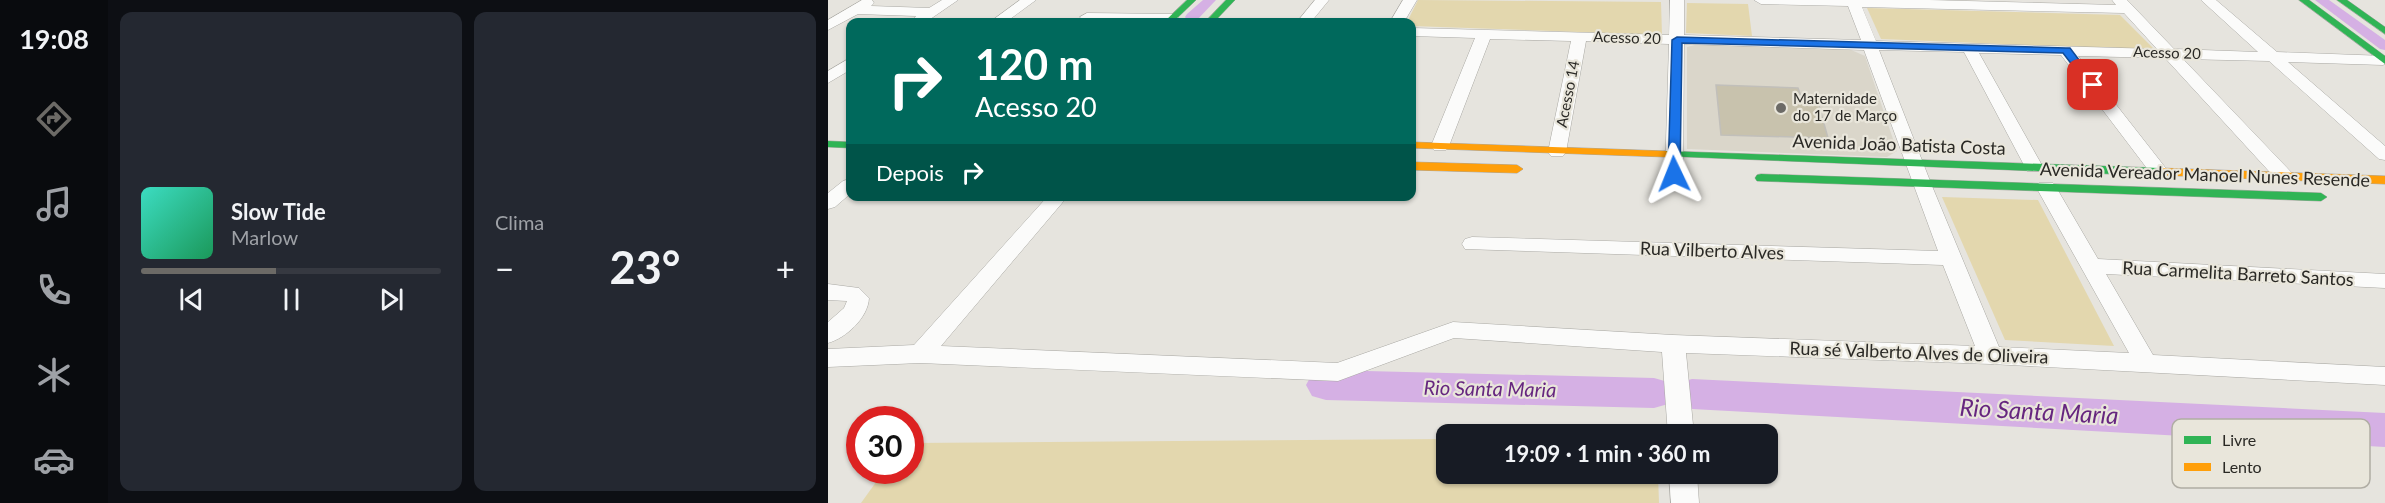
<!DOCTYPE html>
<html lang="pt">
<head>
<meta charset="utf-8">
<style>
	body { margin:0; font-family:Lato,sans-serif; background:#242831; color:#f1f3f6; height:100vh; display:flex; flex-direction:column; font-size:22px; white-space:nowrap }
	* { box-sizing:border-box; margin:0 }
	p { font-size:20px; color:#9ea1a6 }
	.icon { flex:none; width:33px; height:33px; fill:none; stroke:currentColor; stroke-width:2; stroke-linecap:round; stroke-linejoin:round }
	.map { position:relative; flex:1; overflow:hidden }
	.drawer { display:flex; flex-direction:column; gap:12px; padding:12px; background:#0d0f14; width:720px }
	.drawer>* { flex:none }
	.hud { position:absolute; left:18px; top:18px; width:570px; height:183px; border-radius:12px; box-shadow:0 2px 4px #0004; background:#00695c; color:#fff; overflow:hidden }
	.speed { position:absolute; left:18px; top:406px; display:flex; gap:12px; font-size:30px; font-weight:700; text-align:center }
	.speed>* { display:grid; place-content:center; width:78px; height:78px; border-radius:50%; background:#171b24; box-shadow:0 2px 4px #0004; line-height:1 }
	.speed .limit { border:9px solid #d22; background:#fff; color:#111 }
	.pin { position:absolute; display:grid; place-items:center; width:51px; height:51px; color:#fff; margin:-26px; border-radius:12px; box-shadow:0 3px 9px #0006 }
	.me { position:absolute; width:66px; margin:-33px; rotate:358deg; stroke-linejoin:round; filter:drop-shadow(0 0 4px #0008) }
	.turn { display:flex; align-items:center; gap:21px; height:126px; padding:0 30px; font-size:27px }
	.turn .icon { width:78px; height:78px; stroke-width:2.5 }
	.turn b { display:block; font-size:42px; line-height:51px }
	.then { display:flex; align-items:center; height:57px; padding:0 30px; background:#0003; gap:12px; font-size:22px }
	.big { font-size:45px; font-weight:700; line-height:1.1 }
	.drawer .widget { flex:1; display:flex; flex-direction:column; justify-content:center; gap:9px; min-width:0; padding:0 21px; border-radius:12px; background:#242831 }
	.song { display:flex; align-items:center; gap:18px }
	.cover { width:72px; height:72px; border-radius:9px; background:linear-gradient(135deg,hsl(170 70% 55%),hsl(150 70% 35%)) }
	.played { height:6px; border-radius:3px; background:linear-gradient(90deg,#6c6a66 45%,#363941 45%) }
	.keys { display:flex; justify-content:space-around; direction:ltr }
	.heat { display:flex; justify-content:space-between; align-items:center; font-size:33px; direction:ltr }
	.drawer .tiles { flex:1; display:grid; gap:12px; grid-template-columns:repeat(2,1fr) }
	.trip { position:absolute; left:608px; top:424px; width:342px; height:60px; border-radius:12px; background:#171b24; box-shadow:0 2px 4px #0004; font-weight:700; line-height:60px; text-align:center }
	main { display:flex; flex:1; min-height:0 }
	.menu { display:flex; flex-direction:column; width:108px; justify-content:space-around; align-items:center; background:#090b0e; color:#9ea1a6 }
	.menu .icon { width:42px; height:42px }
	.menu .selected { color:#6c6a66 }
	.menu b { font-size:27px; color:#f1f3f6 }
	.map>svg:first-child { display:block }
	.built { fill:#dad6ca }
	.green { fill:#e3d7ae }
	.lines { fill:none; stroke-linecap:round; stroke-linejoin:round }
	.canal { fill:#d5b0e4; fill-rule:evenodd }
	.river { fill:#d5b0e4; fill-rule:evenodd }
	.building { fill:#c8c2ad; stroke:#c1bfba; stroke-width:1.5 }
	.street-casing { stroke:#a9a8a3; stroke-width:1 }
	.fast-casing { stroke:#a9a8a3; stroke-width:1 }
	.slow-casing { stroke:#a9a8a3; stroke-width:1 }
	.street { fill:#fbfbfa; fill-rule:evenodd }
	.fast { fill:#30b455; fill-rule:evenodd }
	.slow { fill:#ff9f0a; fill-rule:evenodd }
	.route { fill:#1a73e8; stroke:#114b97; stroke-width:1.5 }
	.poi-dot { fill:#6c6a66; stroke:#e9e6db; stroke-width:2 }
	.labels { text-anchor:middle; stroke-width:4.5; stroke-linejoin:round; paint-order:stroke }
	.far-street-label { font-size:15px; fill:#2a2925; stroke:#e9e6db }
	.far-poi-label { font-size:15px; fill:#2a2925; stroke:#e9e6db; text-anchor:start }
	.street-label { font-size:18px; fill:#2a2925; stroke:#e9e6db }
	.water-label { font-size:20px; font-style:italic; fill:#66267f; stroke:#e9e6db }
	.near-water-label { font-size:24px; font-style:italic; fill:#66267f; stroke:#e9e6db }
	.key { fill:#e9e6db; stroke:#b0ada4; stroke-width:1.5 }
	.key-label { font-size:16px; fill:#2a2925 }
</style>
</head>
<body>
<main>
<nav class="menu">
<b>19:08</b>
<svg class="icon selected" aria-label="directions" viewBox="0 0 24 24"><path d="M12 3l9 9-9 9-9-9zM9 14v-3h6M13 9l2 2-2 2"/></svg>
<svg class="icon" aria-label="music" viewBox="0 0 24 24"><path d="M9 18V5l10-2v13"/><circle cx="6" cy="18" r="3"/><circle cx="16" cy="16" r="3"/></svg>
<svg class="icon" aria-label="phone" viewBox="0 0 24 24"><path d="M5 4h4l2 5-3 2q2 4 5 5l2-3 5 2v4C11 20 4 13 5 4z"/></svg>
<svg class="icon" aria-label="climate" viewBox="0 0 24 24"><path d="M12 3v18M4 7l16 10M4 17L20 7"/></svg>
<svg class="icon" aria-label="car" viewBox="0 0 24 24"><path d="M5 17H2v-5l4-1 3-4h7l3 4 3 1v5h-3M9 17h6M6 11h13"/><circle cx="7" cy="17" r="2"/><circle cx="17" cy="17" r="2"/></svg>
</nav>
<section class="drawer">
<div class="tiles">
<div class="widget">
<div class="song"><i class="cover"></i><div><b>Slow Tide</b><p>Marlow</p></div></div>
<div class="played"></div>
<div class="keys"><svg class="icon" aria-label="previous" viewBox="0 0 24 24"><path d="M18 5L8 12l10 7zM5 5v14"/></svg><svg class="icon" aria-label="pause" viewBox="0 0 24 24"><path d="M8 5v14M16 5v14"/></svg><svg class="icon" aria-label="next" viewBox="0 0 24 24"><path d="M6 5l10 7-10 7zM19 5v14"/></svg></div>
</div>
<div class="widget"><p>Clima</p>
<div class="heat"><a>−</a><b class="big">23°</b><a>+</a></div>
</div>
</div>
</section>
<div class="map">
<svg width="1557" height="503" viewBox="0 0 1557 503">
	<rect width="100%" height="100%" fill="#e6e4de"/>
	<polygon class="built" points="871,44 1021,49 1037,56 1069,151 1059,157 859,149 859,47"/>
	<g class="green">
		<polygon points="590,0 833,2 834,35 584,26 584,22 579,22"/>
		<polygon points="859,3 920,4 924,36 858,33"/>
		<polygon points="1039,8 1292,15 1327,50 1053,39"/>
		<polygon points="1114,197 1210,200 1286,346 1177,340"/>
		<polygon points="618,439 618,474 830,474 831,503 33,503 56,471 82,471 83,443"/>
	</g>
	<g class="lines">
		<g class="canal">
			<polygon points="375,0 388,0 369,20 359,20 357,17 359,14"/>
			<polygon points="1487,0 1501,0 1557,40 1557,50 1552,49"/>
		</g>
		<polygon class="river" points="498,370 826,378 840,382 845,392 850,383 864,379 1557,413 1557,447 864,409 850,405 845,395 840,404 826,408 498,400 484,396 478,385 484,374"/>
	</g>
	<polygon class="building" points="888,85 970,88 975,102 990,102 1000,138 893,135"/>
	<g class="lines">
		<defs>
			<g id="street">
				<polygon points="34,0 44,0 46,3 43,6 101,8 114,0 130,0 98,22 88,22 86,19 88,16 30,14 0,30 0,20"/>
				<polygon points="192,0 208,0 178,22 162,22"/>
				<polygon points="487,0 501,0 483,22 469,22"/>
				<polygon points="575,0 589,0 576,22 562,22"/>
				<path d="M842,0H856V35L1033,40L1020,6L933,4L926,0H1101L1288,5L1284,0H1299L1346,49L1430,52L1373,0H1388L1449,52L1557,56V64L1555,65L1460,62L1557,146V160L1551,159L1441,61L1355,59L1463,172L1465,176L1463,180H1449L1337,58L1250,56L1340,171L1338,175H1324L1233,55L1151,53L1215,167L1213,171H1199L1197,167L1136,52L1051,50L1104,186L1171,347L1301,353L1208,187L1211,183H1225L1228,187L1270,259L1557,274V288L1278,274L1325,355L1557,367V385L1163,364L858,353L866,435H840L834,352L626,338L510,381L92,363L0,367V349L86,345L220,196H240L113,346L509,363L625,322L845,335L1147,346L1115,265L637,249L634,244L637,239L644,237L1110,251L1036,50L856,44L855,174L853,178H839L837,174L841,44L758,41L738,152L735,156H723L720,152L743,41L662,39L621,146L618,150H606L603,146L647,38L584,36V28L841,35ZM1034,7L1296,13L1329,49L1048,41Z"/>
				<polygon points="259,13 344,14 351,18 344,22 254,20 252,17"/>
				<polygon points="22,58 22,70 0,83 0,71"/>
				<polygon points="22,179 22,194 7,207 0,209 0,193 15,181"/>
				<path d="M0,284L31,288L41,298C40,318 18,338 0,343V322L16,308L19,301L0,300Z"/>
				<polygon points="841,474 869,474 871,503 843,503"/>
			</g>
			<g id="fast">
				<polygon points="359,0 368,0 345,22 336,22"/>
				<polygon points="398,0 407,0 386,22 377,22"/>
				<polygon points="1471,0 1481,0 1557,56 1557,64"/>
				<polygon points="1509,0 1519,0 1557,27 1557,34"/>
				<polygon points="0,141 22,142 22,148 0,147"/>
				<polygon points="838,151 1332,168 1338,172 1332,176 834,156 832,154 834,152"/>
				<polygon points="933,174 1493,193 1499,197 1493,201 929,181 927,178 929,175"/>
			</g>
			<g id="slow">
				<polygon points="584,142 838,151 844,154 838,157 584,148"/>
				<polygon points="584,162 689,165 695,169 689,173 584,170"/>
				<polygon points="1332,168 1557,176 1557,184 1328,175 1326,172"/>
			</g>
		</defs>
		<use href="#street" class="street-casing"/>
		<use href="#fast" class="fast-casing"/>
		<use href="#slow" class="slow-casing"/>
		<use href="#street" class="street"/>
		<use href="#fast" class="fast"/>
		<use href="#slow" class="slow"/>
	</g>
	<polygon class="route" points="849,37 1238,48 1242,48 1270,85 1261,87 1235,53 854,43 852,174 846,177 840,174 844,40"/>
	<circle class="poi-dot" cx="953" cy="108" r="6"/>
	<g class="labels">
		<g class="far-street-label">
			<text transform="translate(799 38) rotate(2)" y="5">Acesso 20</text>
			<text transform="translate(1339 53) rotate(2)" y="5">Acesso 20</text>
			<text transform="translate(740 94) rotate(-79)" y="5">Acesso 14</text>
		</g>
		<g class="far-poi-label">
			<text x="965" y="104">Maternidade<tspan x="965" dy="17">do 17 de Março</tspan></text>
		</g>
		<g class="street-label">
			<text transform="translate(1071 145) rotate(2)" y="6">Avenida João Batista Costa</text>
			<text transform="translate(1377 175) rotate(2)" y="6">Avenida Vereador Manoel Nunes Resende</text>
			<text transform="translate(884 251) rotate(2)" y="6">Rua Vilberto Alves</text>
			<text transform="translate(1410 274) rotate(3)" y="6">Rua Carmelita Barreto Santos</text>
			<text transform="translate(1091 353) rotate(2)" y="6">Rua sé Valberto Alves de Oliveira</text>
		</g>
		<g class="water-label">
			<text transform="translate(662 389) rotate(1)" y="7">Rio Santa Maria</text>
		</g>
		<g class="near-water-label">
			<text transform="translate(1211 412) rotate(3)" y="8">Rio Santa Maria</text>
		</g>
	</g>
	<rect x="1344" y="419" width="198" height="69" rx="9" class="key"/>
	<rect x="1356" y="436" width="27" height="8" fill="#30b455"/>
	<rect x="1356" y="463" width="27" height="8" fill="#ff9f0a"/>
	<g class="key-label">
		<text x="1394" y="446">Livre</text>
		<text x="1394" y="473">Lento</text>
	</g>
</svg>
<div class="speed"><div class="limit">30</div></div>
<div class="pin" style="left:1265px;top:85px;background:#d93025"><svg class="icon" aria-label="arrive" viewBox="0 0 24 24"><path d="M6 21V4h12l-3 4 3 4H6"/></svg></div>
<svg class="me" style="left:846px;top:174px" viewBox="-20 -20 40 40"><path d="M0-17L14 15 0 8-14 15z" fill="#1a73e8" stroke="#fff" stroke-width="4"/></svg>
<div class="trip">19:09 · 1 min · 360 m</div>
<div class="hud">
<div class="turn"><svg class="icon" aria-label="right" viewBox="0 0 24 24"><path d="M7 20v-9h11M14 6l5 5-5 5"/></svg><div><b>120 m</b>Acesso 20</div></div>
<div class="then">Depois<svg class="icon" aria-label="right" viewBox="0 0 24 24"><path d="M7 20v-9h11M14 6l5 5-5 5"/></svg></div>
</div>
</div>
</main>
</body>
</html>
